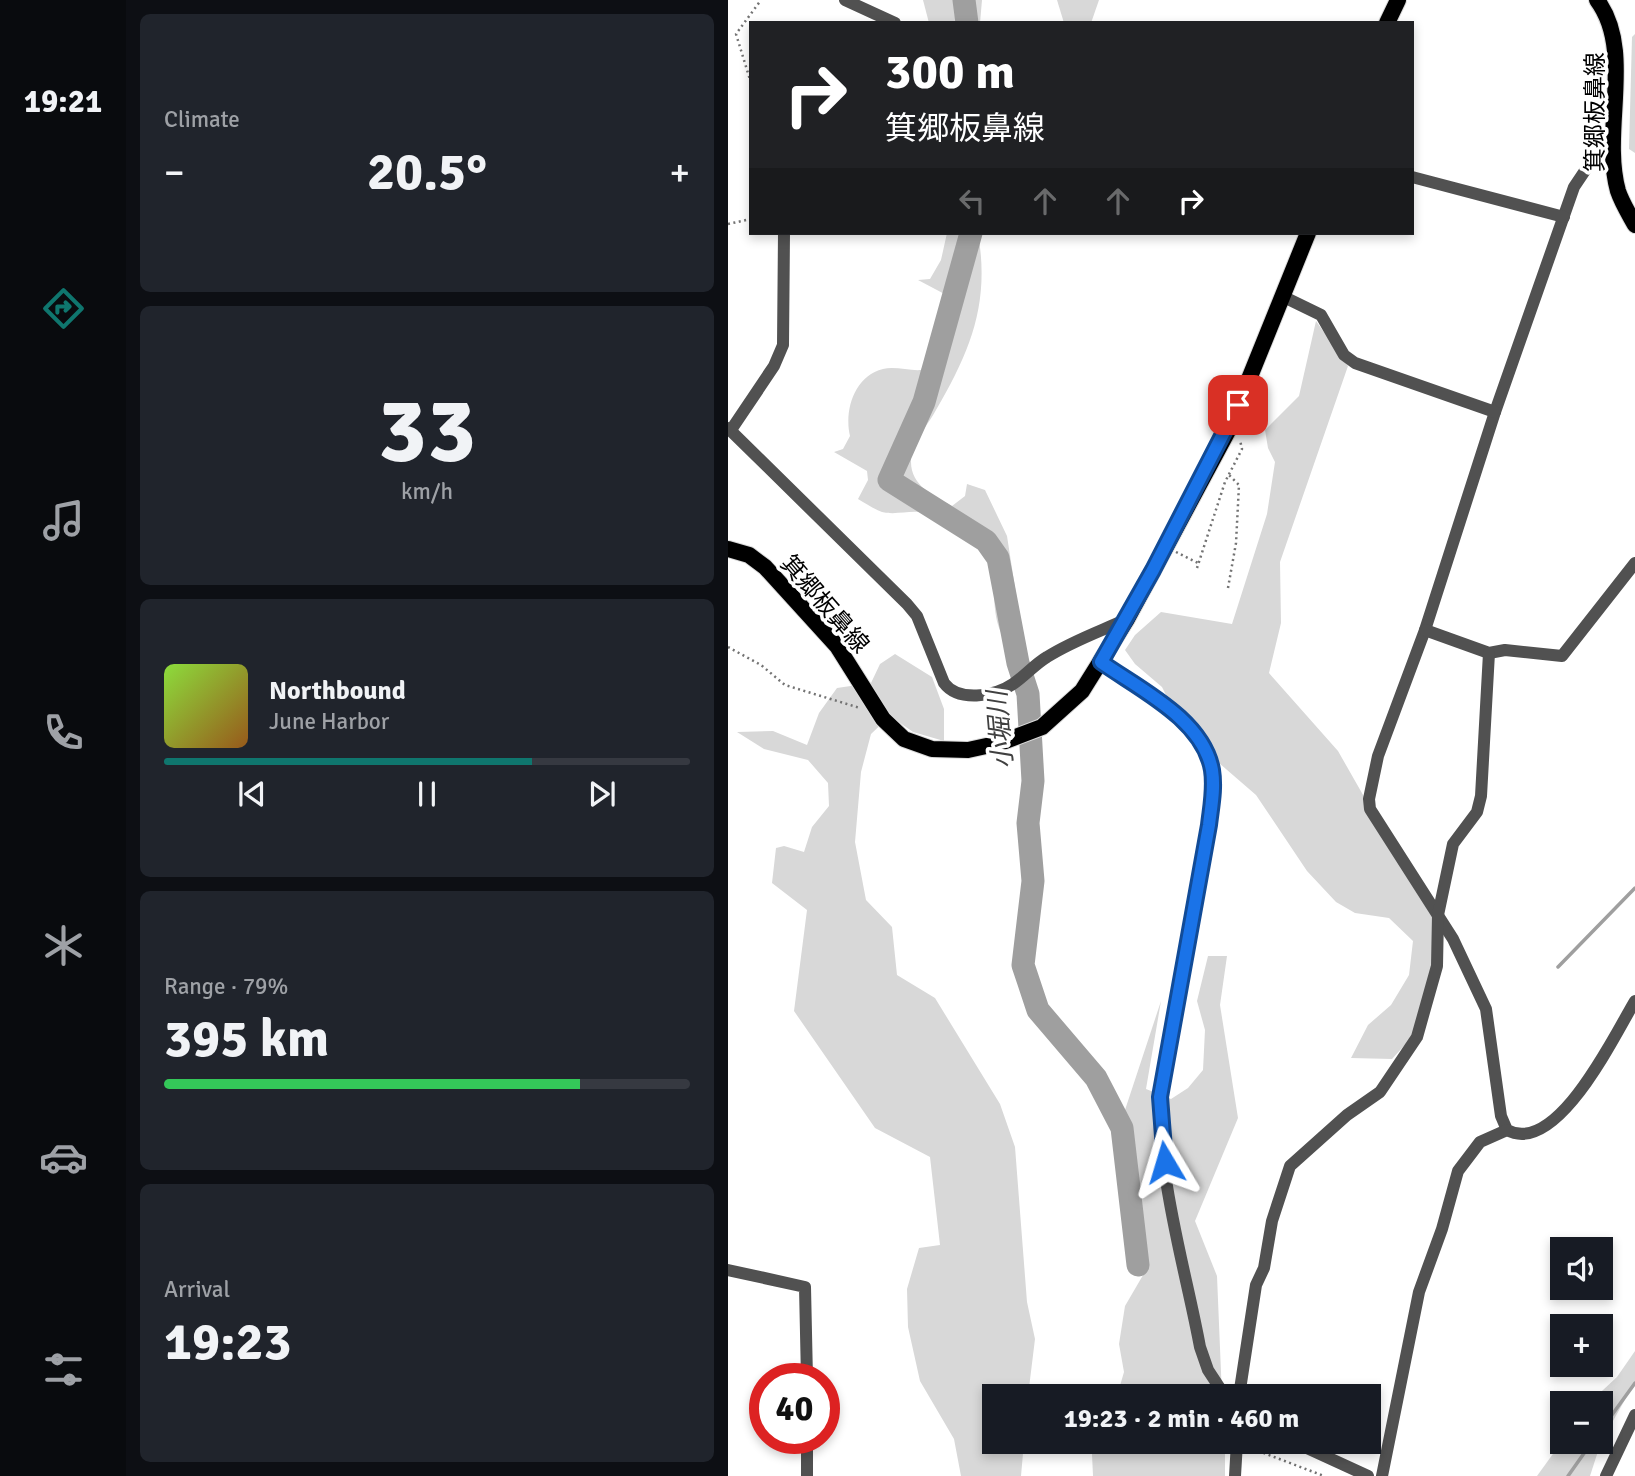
<!DOCTYPE html>
<html lang="en">
<head>
<meta charset="utf-8">
<style>
	body { margin:0; font-family:Signika,"Noto Sans JP",sans-serif; background:#20242c; color:#f1f3f6; height:100vh; display:flex; flex-direction:column; font-size:26px; white-space:nowrap }
	* { box-sizing:border-box; margin:0 }
	p { font-size:23px; color:#9ea1a6 }
	.icon { flex:none; width:38px; height:38px; fill:none; stroke:currentColor; stroke-width:2; stroke-linecap:round; stroke-linejoin:round }
	.map { position:relative; flex:1; overflow:hidden }
	.panel { display:flex; flex-direction:column; gap:14px; padding:14px; background:#0d0f14; width:602px }
	.panel>* { flex:none }
	.guide { position:absolute; left:21px; top:21px; width:665px; height:214px; border-radius:0px; box-shadow:0 4px 10px #0003; background:#202124; color:#fff; overflow:hidden }
	.controls { position:absolute; left:822px; top:1237px; display:grid; gap:14px }
	.controls a { display:grid; place-items:center; width:63px; height:63px; border-radius:0px; background:#171b24; box-shadow:0 4px 10px #0003; font-size:35px }
	.speed { position:absolute; left:21px; top:1363px; display:flex; gap:14px; font-size:35px; font-weight:700; text-align:center }
	.speed>* { display:grid; place-content:center; width:91px; height:91px; border-radius:50%; background:#171b24; box-shadow:0 4px 10px #0003; line-height:1 }
	.speed .limit { border:10px solid #d22; background:#fff; color:#111 }
	.pin { position:absolute; display:grid; place-items:center; width:60px; height:60px; color:#fff; margin:-30px; border-radius:14px; box-shadow:0 4px 10px #0006 }
	.me { position:absolute; width:77px; margin:-38px; rotate:353deg; stroke-linejoin:round; filter:drop-shadow(0 0 5px #0008) }
	.turn { display:flex; align-items:center; gap:24px; height:147px; padding:0 21px; font-size:32px }
	.turn .icon { width:91px; height:91px; stroke-width:2.5 }
	.turn b { display:block; font-size:49px; line-height:60px }
	.lanes { display:flex; align-items:center; height:66px; padding:0 21px; background:#0003; justify-content:center; gap:35px; direction:ltr }
	.lanes .off { opacity:.35 }
	.big { font-size:52px; font-weight:700; line-height:1.1 }
	.panel .widget { flex:1; display:flex; flex-direction:column; justify-content:center; gap:10px; min-width:0; padding:0 24px; border-radius:10px; background:#20242c }
	.panel .dial { align-items:center; gap:0 }
	.dial b { font-size:91px; line-height:1 }
	.song { display:flex; align-items:center; gap:21px }
	.cover { width:84px; height:84px; border-radius:10px; background:linear-gradient(135deg,hsl(90 70% 55%),hsl(30 70% 35%)) }
	.played { height:7px; border-radius:4px; background:linear-gradient(90deg,#0f766e 70%,#363941 70%) }
	.keys { display:flex; justify-content:space-around; direction:ltr }
	.heat { display:flex; justify-content:space-between; align-items:center; font-size:38px; direction:ltr }
	.charge { height:10px; border-radius:5px; background:linear-gradient(90deg,#34c759 79%,#363941 0) }
	.trip { position:absolute; left:254px; top:1384px; width:399px; height:70px; border-radius:0px; background:#171b24; box-shadow:0 4px 10px #0003; font-weight:700; line-height:70px; text-align:center }
	main { display:flex; flex:1; min-height:0 }
	.dock { display:flex; flex-direction:column; width:126px; justify-content:space-around; align-items:center; background:#090b0e; color:#9ea1a6 }
	.dock .icon { width:49px; height:49px }
	.dock .current { color:#0f766e }
	.dock b { font-size:32px; color:#f1f3f6 }
	.map>svg:first-child { display:block }
	.green { fill:#d8d8d8 }
	.lines { fill:none; stroke-linecap:round; stroke-linejoin:round }
	.stream { stroke:#9f9f9f; stroke-width:3.5 }
	.river { stroke:#9f9f9f; stroke-width:23 }
	.major-casing { stroke:#dbdbdb; stroke-width:18 }
	.path { stroke:#737373; stroke-width:2.5; stroke-dasharray:2 3.5; stroke-linecap:butt }
	.minor { stroke:#515151; stroke-width:12 }
	.major { stroke:#000; stroke-width:16 }
	.route-casing { stroke:#114b97; stroke-width:18 }
	.route { stroke:#1a73e8; stroke-width:12 }
	.labels { text-anchor:middle; stroke-width:7; stroke-linejoin:round; paint-order:stroke }
	.street-label { font-size:24px; fill:#000; stroke:#fff }
	.water-label { font-size:26px; font-style:italic; fill:#404040; stroke:#fff }
</style>
</head>
<body>
<main>
<nav class="dock">
<b>19:21</b>
<svg class="icon current" aria-label="directions" viewBox="0 0 24 24"><path d="M12 3l9 9-9 9-9-9zM9 14v-3h6M13 9l2 2-2 2"/></svg>
<svg class="icon" aria-label="music" viewBox="0 0 24 24"><path d="M9 18V5l10-2v13"/><circle cx="6" cy="18" r="3"/><circle cx="16" cy="16" r="3"/></svg>
<svg class="icon" aria-label="phone" viewBox="0 0 24 24"><path d="M5 4h4l2 5-3 2q2 4 5 5l2-3 5 2v4C11 20 4 13 5 4z"/></svg>
<svg class="icon" aria-label="climate" viewBox="0 0 24 24"><path d="M12 3v18M4 7l16 10M4 17L20 7"/></svg>
<svg class="icon" aria-label="car" viewBox="0 0 24 24"><path d="M5 17H2v-5l4-1 3-4h7l3 4 3 1v5h-3M9 17h6M6 11h13"/><circle cx="7" cy="17" r="2"/><circle cx="17" cy="17" r="2"/></svg>
<svg class="icon" aria-label="filters" viewBox="0 0 24 24"><path d="M4 7h16M4 17h16"/><circle cx="9" cy="7" r="2"/><circle cx="15" cy="17" r="2"/></svg>
</nav>
<section class="panel">
<div class="widget"><p>Climate</p>
<div class="heat"><a>−</a><b class="big">20.5°</b><a>+</a></div>
</div>
<div class="widget dial"><b>33</b><p>km/h</p></div>
<div class="widget">
<div class="song"><i class="cover"></i><div><b>Northbound</b><p>June Harbor</p></div></div>
<div class="played"></div>
<div class="keys"><svg class="icon" aria-label="previous" viewBox="0 0 24 24"><path d="M18 5L8 12l10 7zM5 5v14"/></svg><svg class="icon" aria-label="pause" viewBox="0 0 24 24"><path d="M8 5v14M16 5v14"/></svg><svg class="icon" aria-label="next" viewBox="0 0 24 24"><path d="M6 5l10 7-10 7zM19 5v14"/></svg></div>
</div>
<div class="widget"><p>Range · 79%</p><b class="big">395 km</b><div class="charge"></div></div>
<div class="widget"><p>Arrival</p><b class="big">19:23</b></div>
</section>
<div class="map">
<svg width="907" height="1476" viewBox="0 0 907 1476">
	<rect width="100%" height="100%" fill="#fff"/>
	<g class="green">
		<polygon points="195,0 254,0 252,23 201,23"/>
		<polygon points="329,0 371,0 363,23 336,23"/>
		<polygon points="907,34 907,153 901,149 904,37"/>
		<path d="M219,233H250C262,303 243,350 208,410C200,425 182,445 183,462C183,486 206,496 224,506L237,496L239,484L257,490L279,536L295,639L291,652C250,628 279,569 252,545C241,535 206,514 191,512C179,511 166,515 154,512C146,509 137,503 130,499L140,480L139,471L106,452L115,449L122,436C116,411 126,376 155,369C166,366 182,371 193,370L224,298L190,280L202,279L213,260Z"/>
		<polygon points="588,321 620,366 552,562 553,623 541,673 610,751 704,916 705,962 685,1036 664,1059 623,1058 640,1025 663,1005 681,975 685,941 661,918 627,913 608,902 579,871 528,795 491,763 484,745 460,714 442,703 434,687 407,664 397,650 407,635 433,612 504,624 539,514 547,462 540,448 537,430 571,396"/>
		<polygon points="167,654 204,677 216,709 216,741 185,732 162,716 143,734 133,772 127,842 138,900 164,927 169,975 207,998 272,1104 287,1147 299,1302 307,1339 300,1396 266,1396 266,1442 296,1442 293,1476 233,1476 226,1439 192,1381 180,1327 179,1289 191,1248 212,1245 202,1157 147,1128 66,1011 79,910 44,883 48,848 56,846 76,852 84,827 101,806 100,783 80,760 36,749 9,732 45,731 79,745 91,713 109,688 143,683 152,664"/>
		<polygon points="480,956 499,956 492,1005 510,1118 467,1221 489,1276 494,1396 389,1396 396,1372 391,1344 397,1306 418,1270 397,1110 433,1001 418,1089 443,1099 460,1088 475,1070 477,1030 469,1001"/>
		<polygon points="907,1351 907,1382 873,1442 873,1404 861,1403 889,1377"/>
		<polygon points="835,1440 873,1442 862,1476 809,1476"/>
		<polygon points="370,1442 497,1442 497,1476 365,1476 364,1454"/>
	</g>
	<g class="lines">
		<g class="stream">
			<polyline points="830,967 907,888"/>
			<polyline points="873,1430 907,1383"/>
			<polyline points="840,1476 864,1442"/>
		</g>
		<g class="river">
			<polyline points="236,0 239,23"/>
			<polyline points="243,233 196,402 161,480 258,541 270,558 290,663 300,694 305,781 300,823 305,881 295,965 310,1010 368,1078 394,1128 410,1265"/>
		</g>
		<defs>
			<g id="major">
				<path d="M869,0C907,51 873,130 890,191C894,203 901,214 907,225"/>
				<polyline points="659,23 670,0"/>
				<polyline points="0,549 21,555 37,567 109,646 155,719 176,739 204,749 240,750 272,743 314,727 354,691 399,619 500,431 580,233"/>
			</g>
		</defs>
		<use href="#major" class="major-casing"/>
		<g class="path">
			<polyline points="23,83 8,34 33,0"/>
			<polyline points="0,224 23,219"/>
			<polyline points="448,552 470,563"/>
			<polyline points="469,568 497,482 514,449 512,440"/>
			<polyline points="500,588 508,543 511,485 501,475"/>
			<polyline points="0,647 33,665 57,685 132,708"/>
			<polyline points="520,1447 596,1476"/>
		</g>
		<g class="minor">
			<polyline points="117,0 167,23"/>
			<path d="M887,126L846,187L767,412L697,630L650,756L641,799L642,809L725,939L758,1009L773,1116L779,1130C829,1157 887,1034 907,1001"/>
			<polyline points="684,177 836,217"/>
			<polyline points="556,297 593,315 616,355 627,363 767,412"/>
			<path d="M0,428L179,604L189,616L216,683C230,702 266,697 285,684C297,676 307,664 319,657C344,641 373,631 399,619"/>
			<polyline points="3,430 46,366 55,345 56,233"/>
			<polyline points="697,630 761,653 777,650 834,656 907,563"/>
			<path d="M373,662C411,689 475,719 484,770C487,789 483,807 481,825L435,1076C423,1158 457,1265 472,1347L480,1370L497,1396"/>
			<polyline points="0,1270 77,1287 79,1379"/>
			<polyline points="511,1396 528,1285 536,1268 544,1221 562,1166 619,1115 652,1092 689,1037 709,966 710,915 725,844 749,812 753,796 761,653"/>
			<polyline points="566,1442 640,1476"/>
			<polyline points="79,1476 79,1438"/>
			<polyline points="507,1476 509,1442"/>
			<polyline points="654,1476 691,1292 714,1229 730,1171 752,1142 779,1130"/>
			<polyline points="878,1476 907,1415"/>
		</g>
		<use href="#major" class="major"/>
	</g>
	<g class="lines">
		<defs>
			<path id="route" d="M437,1162L432,1097L481,825C483,807 487,789 484,770C475,719 411,689 373,662L425,570L510,405"/>
		</defs>
		<use href="#route" class="route-casing"/>
		<use href="#route" class="route"/>
	</g>
	<g class="labels">
		<g class="street-label">
			<text transform="translate(867 112) rotate(-90)" y="8">箕郷板鼻線</text>
			<text transform="translate(97 604) rotate(49)" y="8">箕郷板鼻線</text>
		</g>
		<g class="water-label">
			<text transform="translate(272 730) rotate(-95)" y="9">小堀川</text>
		</g>
	</g>
</svg>
<div class="controls">
<a><svg class="icon" aria-label="sound" viewBox="0 0 24 24"><path d="M4 9h4l5-4v14l-5-4H4zM17 9q2 3 0 6"/></svg></a>
<a>+</a>
<a>−</a>
</div>
<div class="speed"><div class="limit">40</div></div>
<div class="pin" style="left:510px;top:405px;background:#d93025"><svg class="icon" aria-label="arrive" viewBox="0 0 24 24"><path d="M6 21V4h12l-3 4 3 4H6"/></svg></div>
<svg class="me" style="left:437px;top:1162px" viewBox="-20 -20 40 40"><path d="M0-17L14 15 0 8-14 15z" fill="#1a73e8" stroke="#fff" stroke-width="4"/></svg>
<div class="trip">19:23 · 2 min · 460 m</div>
<div class="guide">
<div class="turn"><svg class="icon" aria-label="right" viewBox="0 0 24 24"><path d="M7 20v-9h11M14 6l5 5-5 5"/></svg><div><b>300 m</b>箕郷板鼻線</div></div>
<div class="lanes"><svg class="icon off" aria-label="left" viewBox="0 0 24 24"><path d="M17 20v-9H6M10 6l-5 5 5 5"/></svg><svg class="icon off" aria-label="ahead" viewBox="0 0 24 24"><path d="M12 20V5M6 11l6-6 6 6"/></svg><svg class="icon off" aria-label="ahead" viewBox="0 0 24 24"><path d="M12 20V5M6 11l6-6 6 6"/></svg><svg class="icon" aria-label="right" viewBox="0 0 24 24"><path d="M7 20v-9h11M14 6l5 5-5 5"/></svg></div>
</div>
</div>
</main>
</body>
</html>
